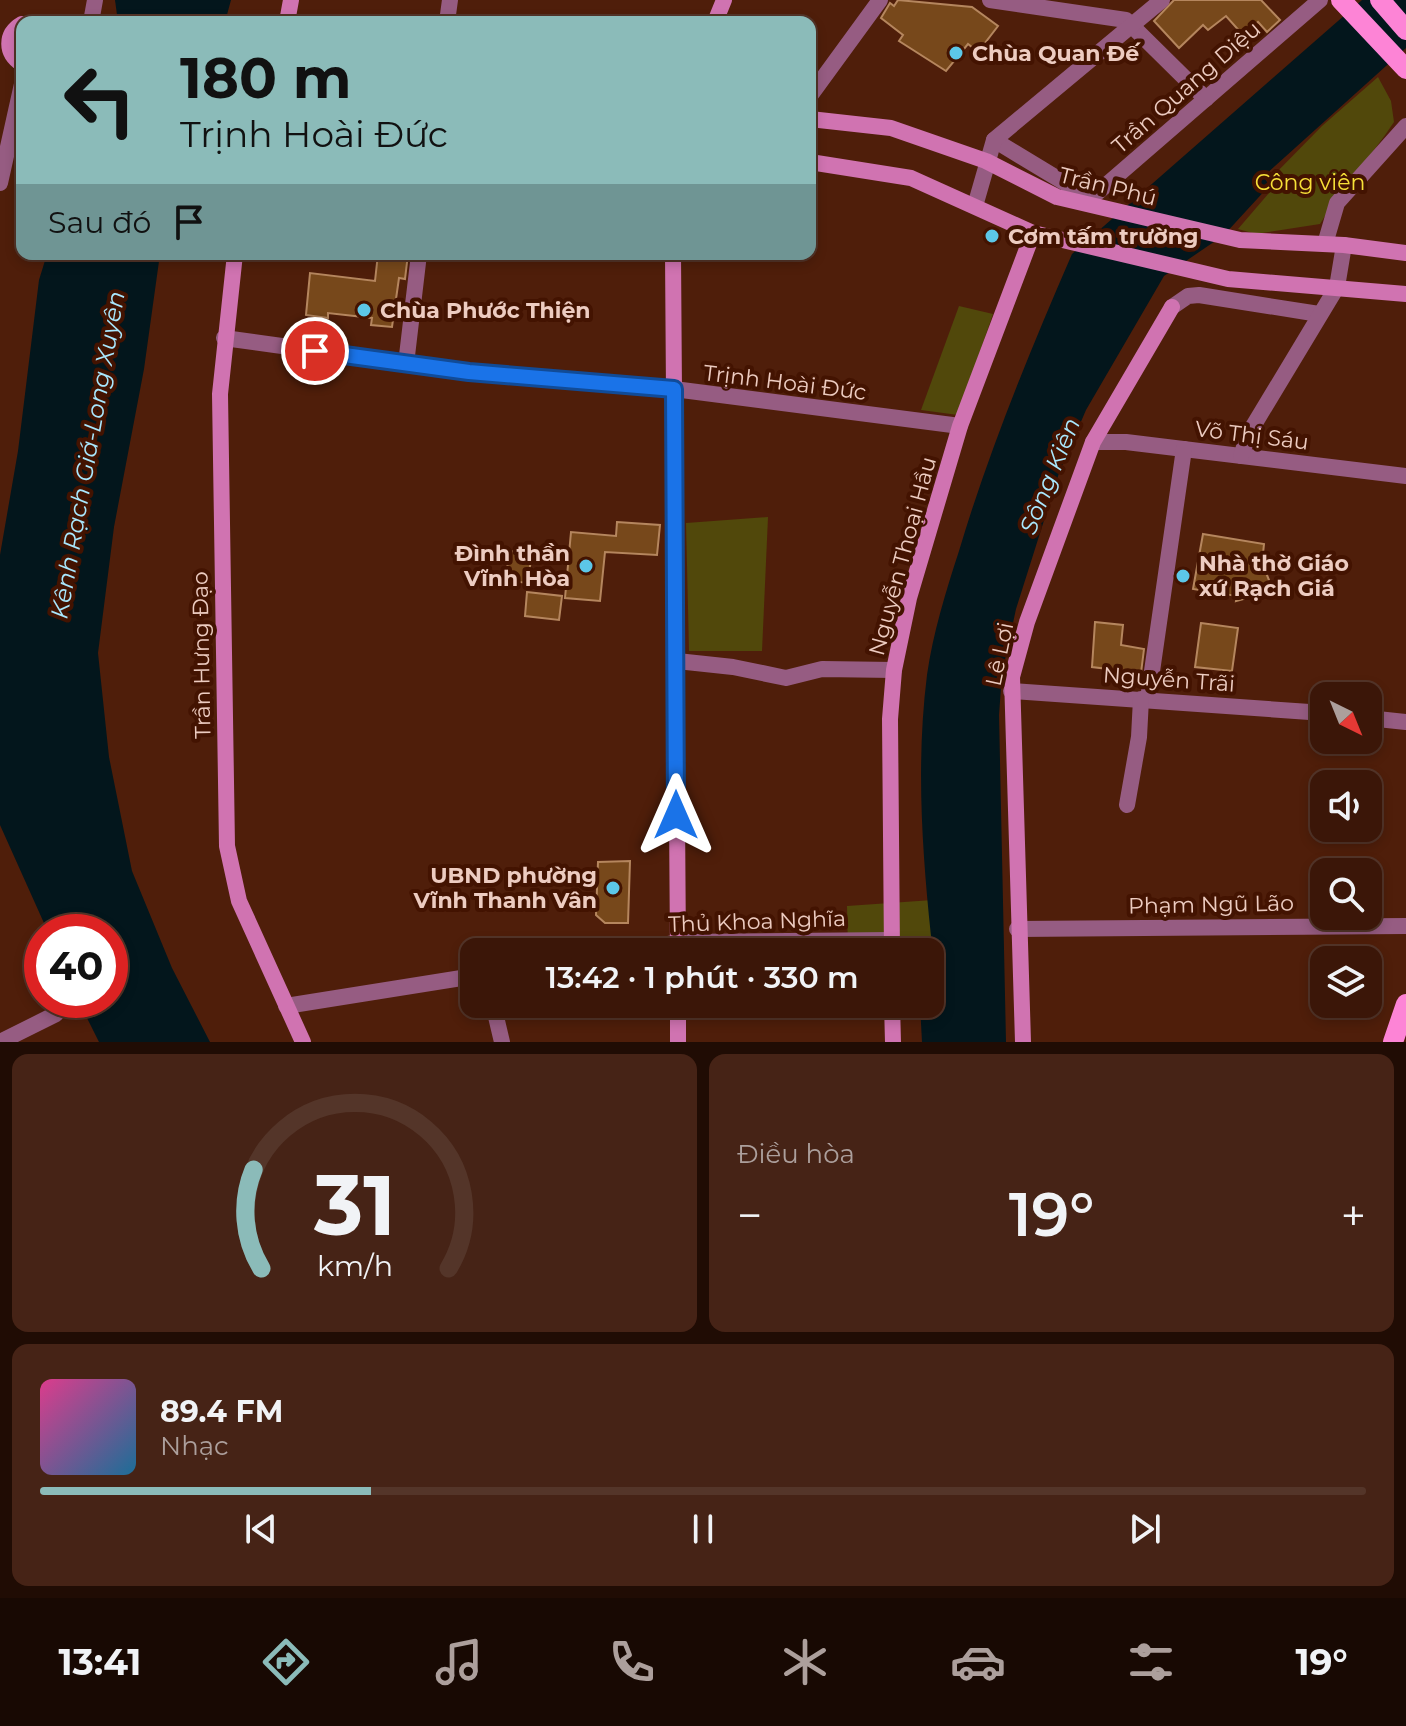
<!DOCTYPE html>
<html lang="vi">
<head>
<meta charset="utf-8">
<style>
	body { margin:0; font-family:Montserrat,sans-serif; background:#462316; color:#f1f3f6; height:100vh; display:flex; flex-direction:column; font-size:30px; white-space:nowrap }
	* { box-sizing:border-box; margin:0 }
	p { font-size:26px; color:#ac9f9c }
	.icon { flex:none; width:44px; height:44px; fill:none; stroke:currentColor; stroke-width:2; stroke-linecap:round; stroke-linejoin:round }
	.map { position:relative; height:1042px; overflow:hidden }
	.details { display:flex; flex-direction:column; gap:12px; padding:12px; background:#200c04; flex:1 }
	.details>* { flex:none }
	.guide { position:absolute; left:16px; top:16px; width:800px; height:244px; border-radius:16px; box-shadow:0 4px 12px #0003,0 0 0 2px #543529; background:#8bbbb9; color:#111; overflow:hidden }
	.needle { width:52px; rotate:137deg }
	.tools { position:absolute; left:1310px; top:682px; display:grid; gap:16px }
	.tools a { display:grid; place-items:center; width:72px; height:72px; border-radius:16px; background:#3b1608; box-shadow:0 4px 12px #0003,0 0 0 2px #543529; font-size:40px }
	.speed { position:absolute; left:24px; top:914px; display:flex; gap:16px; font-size:40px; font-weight:700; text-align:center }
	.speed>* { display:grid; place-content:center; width:104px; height:104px; border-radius:50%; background:#3b1608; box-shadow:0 4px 12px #0003,0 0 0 2px #543529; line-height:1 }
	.speed .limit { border:12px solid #d22; background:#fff; color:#111 }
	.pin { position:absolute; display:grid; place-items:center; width:68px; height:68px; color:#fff; margin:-34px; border:4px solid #fff; border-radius:50%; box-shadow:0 2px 8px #0007 }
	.me { position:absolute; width:88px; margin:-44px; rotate:0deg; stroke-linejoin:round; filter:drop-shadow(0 0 6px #0008) }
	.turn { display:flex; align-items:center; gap:28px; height:168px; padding:0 32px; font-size:36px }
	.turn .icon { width:104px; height:104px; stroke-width:2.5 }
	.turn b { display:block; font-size:56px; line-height:68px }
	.then { display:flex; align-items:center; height:76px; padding:0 32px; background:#0003; gap:16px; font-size:30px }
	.big { font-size:60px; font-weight:600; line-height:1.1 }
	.details .card { flex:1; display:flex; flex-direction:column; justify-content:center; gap:12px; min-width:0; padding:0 28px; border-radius:16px; background:#462316 }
	.details .dial { align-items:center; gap:0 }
	.dial svg { height:208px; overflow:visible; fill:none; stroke:#543529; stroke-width:7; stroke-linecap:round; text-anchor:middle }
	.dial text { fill:#f1f3f6; stroke:none }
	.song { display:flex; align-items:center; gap:24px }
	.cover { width:96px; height:96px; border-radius:12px; background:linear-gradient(135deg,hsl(330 70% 55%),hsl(200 70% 35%)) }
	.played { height:8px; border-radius:4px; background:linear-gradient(90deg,#8bbbb9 25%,#543529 25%) }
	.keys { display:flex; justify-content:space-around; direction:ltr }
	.heat { display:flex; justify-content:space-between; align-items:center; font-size:44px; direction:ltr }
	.details .tiles { flex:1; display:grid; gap:12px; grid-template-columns:1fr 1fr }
	.card:last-child { grid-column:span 2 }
	.trip { position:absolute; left:460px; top:938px; width:484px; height:80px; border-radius:16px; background:#3b1608; box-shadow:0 4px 12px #0003,0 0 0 2px #543529; font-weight:600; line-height:80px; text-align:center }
	.dock { display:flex; height:128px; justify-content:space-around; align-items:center; background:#180903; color:#ac9f9c }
	.dock .icon { width:56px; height:56px }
	.dock .current { color:#8bbbb9 }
	.dock b { font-size:36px; color:#f1f3f6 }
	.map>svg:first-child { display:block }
	.green { fill:#51480b }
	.water { fill:#03161c }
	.building { fill:#77481b; stroke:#b5865e; stroke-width:2 }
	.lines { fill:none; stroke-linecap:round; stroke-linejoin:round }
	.street { stroke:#965c82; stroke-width:16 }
	.secondary { stroke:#d073b1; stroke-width:16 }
	.primary { stroke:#fd84d6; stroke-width:20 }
	.route-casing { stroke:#114b97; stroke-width:20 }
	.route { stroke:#1a73e8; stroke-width:14 }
	.poi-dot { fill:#5cc7e8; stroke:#431301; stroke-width:3 }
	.labels { text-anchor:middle; stroke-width:8; stroke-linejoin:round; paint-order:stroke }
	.poi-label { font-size:22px; font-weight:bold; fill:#edccc1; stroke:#431301; text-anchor:start }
	.street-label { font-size:22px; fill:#edccc1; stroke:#431301 }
	.park-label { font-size:22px; fill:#f8e138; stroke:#431301 }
	.water-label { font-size:24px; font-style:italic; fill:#a9e8fe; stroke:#431301 }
</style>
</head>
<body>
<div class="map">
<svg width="1406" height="1042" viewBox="0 0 1406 1042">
	<rect width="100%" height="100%" fill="#4f1e0a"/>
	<g class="green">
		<path d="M1378,77L1391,101L1394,122C1371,157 1342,187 1320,224L1256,234L1238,229L1275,186L1271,178L1322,126Z"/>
		<polygon points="959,306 993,314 958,415 921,410"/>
		<polygon points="768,517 762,651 689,651 686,523"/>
		<polygon points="947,899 930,952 848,952 847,906"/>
	</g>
	<g class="water">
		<polygon points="115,0 231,0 225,22 118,22"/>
		<path d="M1362,0H1406V48L1264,176L1269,186L1224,235L1164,276L1086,410L1059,473L1016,609L1002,674L999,715L1006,1042H922L920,1004H930V952H926L931,936C922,849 916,763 927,675C933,633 946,591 959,551C989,450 1030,351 1072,254Z"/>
		<polygon points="47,254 160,254 144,369 114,527 98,653 109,757 132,871 172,968 210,1042 99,1042 78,1000 110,1000 110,932 48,932 0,825 0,555 18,451 39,280"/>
	</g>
	<g class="building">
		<polygon points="898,0 972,7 998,26 978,52 968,44 946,71 899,41 903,35 881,18 890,3 894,6"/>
		<polygon points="1174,0 1261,0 1280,20 1267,32 1258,22 1243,35 1226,16 1208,30 1203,25 1179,48 1154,21"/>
		<polygon points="378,254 408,254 405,279 399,278 392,327 371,325 372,318 328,313 328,318 306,315 310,273 375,281"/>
		<polygon points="617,522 660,525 657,555 605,552 600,601 565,598 571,532 616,536"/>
		<polygon points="1203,534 1264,544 1262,563 1269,580 1262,594 1236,601 1237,596 1193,589"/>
		<polygon points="510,551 532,555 527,583 505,580"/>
		<polygon points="527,592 562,596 559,620 525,616"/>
		<polygon points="1095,622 1123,625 1121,645 1144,649 1141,673 1092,667"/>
		<polygon points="1201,623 1238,628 1232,671 1195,667"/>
		<polygon points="630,861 628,923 605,923 596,915 598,862"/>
	</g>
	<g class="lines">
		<g class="street">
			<polyline points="990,0 1126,20 1206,99"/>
			<polyline points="91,22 95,0"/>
			<polyline points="447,22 450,0"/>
			<polyline points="810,96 880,0"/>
			<polyline points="994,140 1070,186 1097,193 1320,0"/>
			<polyline points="0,183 22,84"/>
			<polyline points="975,206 994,140 1162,0"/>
			<polyline points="1325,244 1337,203 1406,126"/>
			<polyline points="1172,307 1188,296 1199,295 1319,314"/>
			<polyline points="224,338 469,372 674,389 960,426"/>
			<polyline points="406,364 419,254"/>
			<polyline points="1093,442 1126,442 1406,476"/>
			<polyline points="1241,456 1249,433 1337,287 1344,245"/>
			<polyline points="677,661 733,667 786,678 822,669 894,670"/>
			<polyline points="1011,691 1324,713"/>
			<polyline points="1148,699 1184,449"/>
			<polyline points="1368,718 1406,722"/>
			<polyline points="1127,805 1139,737 1141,699"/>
			<polyline points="1017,929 1406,926"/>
			<polyline points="624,952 678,942 892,940"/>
			<polyline points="493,1004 502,1042"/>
			<polyline points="286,1006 474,976"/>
			<polyline points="0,1042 56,1014"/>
		</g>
		<g class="secondary">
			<polyline points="287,22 291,0"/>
			<polyline points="715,22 724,0"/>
			<path d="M22,24C5,34 5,53 22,64"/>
			<polyline points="810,119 891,128 986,161 1057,197 1240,240 1344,245 1406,253"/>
			<polyline points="810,162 911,178 1033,233 1228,279 1406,294"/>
			<polyline points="235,254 220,394 227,846 239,901 303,1042"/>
			<polyline points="673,254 678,952"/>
			<polyline points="892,952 890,719 894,670 909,598 960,426 1033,233"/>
			<polyline points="678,1004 678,1042"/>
			<polyline points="892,1004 893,1042"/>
			<polyline points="1023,1042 1012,677 1027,622 1093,442 1172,307"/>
		</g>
		<g class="primary">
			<polyline points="1341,0 1406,69"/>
			<polyline points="1380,0 1406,30"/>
			<polyline points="1393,1042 1406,1004"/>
		</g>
	</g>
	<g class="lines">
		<defs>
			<polyline id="route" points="315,351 469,372 674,389 676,815"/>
		</defs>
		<use href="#route" class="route-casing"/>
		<use href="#route" class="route"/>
	</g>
	<g class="poi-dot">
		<circle cx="956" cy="53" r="8"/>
		<circle cx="992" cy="236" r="8"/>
		<circle cx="364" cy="310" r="8"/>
		<circle cx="586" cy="566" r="8"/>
		<circle cx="1183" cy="576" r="8"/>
		<circle cx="613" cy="888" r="8"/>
	</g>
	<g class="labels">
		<g class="poi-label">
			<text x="972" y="61">Chùa Quan Đế</text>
			<text x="1008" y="244">Cơm tấm trường</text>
			<text x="380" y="318">Chùa Phước Thiện</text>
			<text x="570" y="561" text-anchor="end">Đình thần<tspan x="570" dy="25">Vĩnh Hòa</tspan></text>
			<text x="1199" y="571">Nhà thờ Giáo<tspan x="1199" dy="25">xứ Rạch Giá</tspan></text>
			<text x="597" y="883" text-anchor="end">UBND phường<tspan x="597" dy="25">Vĩnh Thanh Vân</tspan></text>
		</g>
		<g class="street-label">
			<text transform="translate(1186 87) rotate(-41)" y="8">Trần Quang Diệu</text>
			<text transform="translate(1108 186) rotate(14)" y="8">Trần Phú</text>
			<text transform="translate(785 382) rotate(7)" y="8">Trịnh Hoài Đức</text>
			<text transform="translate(1252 435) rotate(7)" y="8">Võ Thị Sáu</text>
			<text transform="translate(902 556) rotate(-75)" y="8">Nguyễn Thoại Hầu</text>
			<text transform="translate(999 654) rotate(-78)" y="8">Lê Lợi</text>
			<text transform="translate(201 655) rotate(-91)" y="8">Trần Hưng Đạo</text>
			<text transform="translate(1169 679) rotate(4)" y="8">Nguyễn Trãi</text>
			<text transform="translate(1211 904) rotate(-1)" y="8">Phạm Ngũ Lão</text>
			<text transform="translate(757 921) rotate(-2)" y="8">Thủ Khoa Nghĩa</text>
		</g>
		<g class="park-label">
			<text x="1310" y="190">Công viên</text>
		</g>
		<g class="water-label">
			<text transform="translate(88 455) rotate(-80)" y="8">Kênh Rạch Giá-Long Xuyên</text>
			<text transform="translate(1050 476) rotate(-68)" y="8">Sông Kiên</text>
		</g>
	</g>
</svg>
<div class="tools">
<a><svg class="needle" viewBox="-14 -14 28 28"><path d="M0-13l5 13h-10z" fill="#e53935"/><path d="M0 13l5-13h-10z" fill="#ac9f9c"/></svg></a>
<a><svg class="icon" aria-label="sound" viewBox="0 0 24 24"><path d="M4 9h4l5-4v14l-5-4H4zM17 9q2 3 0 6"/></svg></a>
<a><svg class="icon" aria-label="search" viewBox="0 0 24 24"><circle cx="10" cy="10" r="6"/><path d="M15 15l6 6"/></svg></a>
<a><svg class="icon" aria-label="layers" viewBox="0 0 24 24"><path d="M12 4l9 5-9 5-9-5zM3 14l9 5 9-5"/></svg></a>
</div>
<div class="speed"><div class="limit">40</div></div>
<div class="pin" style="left:315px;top:351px;background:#d93025"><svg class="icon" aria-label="arrive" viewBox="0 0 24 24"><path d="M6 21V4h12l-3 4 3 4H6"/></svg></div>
<svg class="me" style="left:676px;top:815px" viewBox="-20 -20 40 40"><path d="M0-17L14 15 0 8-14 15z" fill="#1a73e8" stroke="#fff" stroke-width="4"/></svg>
<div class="trip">13:42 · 1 phút · 330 m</div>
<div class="guide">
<div class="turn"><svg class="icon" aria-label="left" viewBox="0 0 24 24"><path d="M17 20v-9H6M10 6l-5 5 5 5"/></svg><div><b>180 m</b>Trịnh Hoài Đức</div></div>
<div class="then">Sau đó<svg class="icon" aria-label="arrive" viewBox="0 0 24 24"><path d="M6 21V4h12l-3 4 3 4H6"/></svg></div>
</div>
</div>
<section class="details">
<div class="tiles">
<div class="card dial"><svg viewBox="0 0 100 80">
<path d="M14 69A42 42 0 1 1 86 69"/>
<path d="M14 69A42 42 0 0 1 11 31" stroke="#8bbbb9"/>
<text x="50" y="56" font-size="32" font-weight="700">31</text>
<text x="50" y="72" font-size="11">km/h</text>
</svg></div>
<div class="card"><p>Điều hòa</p>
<div class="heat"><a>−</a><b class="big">19°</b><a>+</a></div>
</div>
<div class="card">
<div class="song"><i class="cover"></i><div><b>89.4 FM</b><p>Nhạc</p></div></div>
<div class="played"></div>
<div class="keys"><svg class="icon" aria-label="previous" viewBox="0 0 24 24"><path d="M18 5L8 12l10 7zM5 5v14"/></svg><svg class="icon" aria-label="pause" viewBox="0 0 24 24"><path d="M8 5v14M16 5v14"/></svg><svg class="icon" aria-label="next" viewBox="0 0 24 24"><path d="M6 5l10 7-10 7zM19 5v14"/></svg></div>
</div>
</div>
</section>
<nav class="dock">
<b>13:41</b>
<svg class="icon current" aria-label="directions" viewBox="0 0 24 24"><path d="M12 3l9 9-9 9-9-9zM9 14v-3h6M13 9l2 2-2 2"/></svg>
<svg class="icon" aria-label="music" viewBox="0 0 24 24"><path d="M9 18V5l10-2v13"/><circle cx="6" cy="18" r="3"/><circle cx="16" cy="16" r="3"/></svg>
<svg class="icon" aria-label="phone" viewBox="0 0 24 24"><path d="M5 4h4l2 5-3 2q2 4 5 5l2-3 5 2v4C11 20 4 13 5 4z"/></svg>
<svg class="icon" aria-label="climate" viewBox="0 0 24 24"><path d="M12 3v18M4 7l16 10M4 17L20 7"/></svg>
<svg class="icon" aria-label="car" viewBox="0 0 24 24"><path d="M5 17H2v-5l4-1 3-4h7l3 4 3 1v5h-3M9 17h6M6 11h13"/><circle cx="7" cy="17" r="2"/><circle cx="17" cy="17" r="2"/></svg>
<svg class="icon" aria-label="filters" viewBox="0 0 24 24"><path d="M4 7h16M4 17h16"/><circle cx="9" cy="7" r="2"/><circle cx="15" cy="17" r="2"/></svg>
<b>19°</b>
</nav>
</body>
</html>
